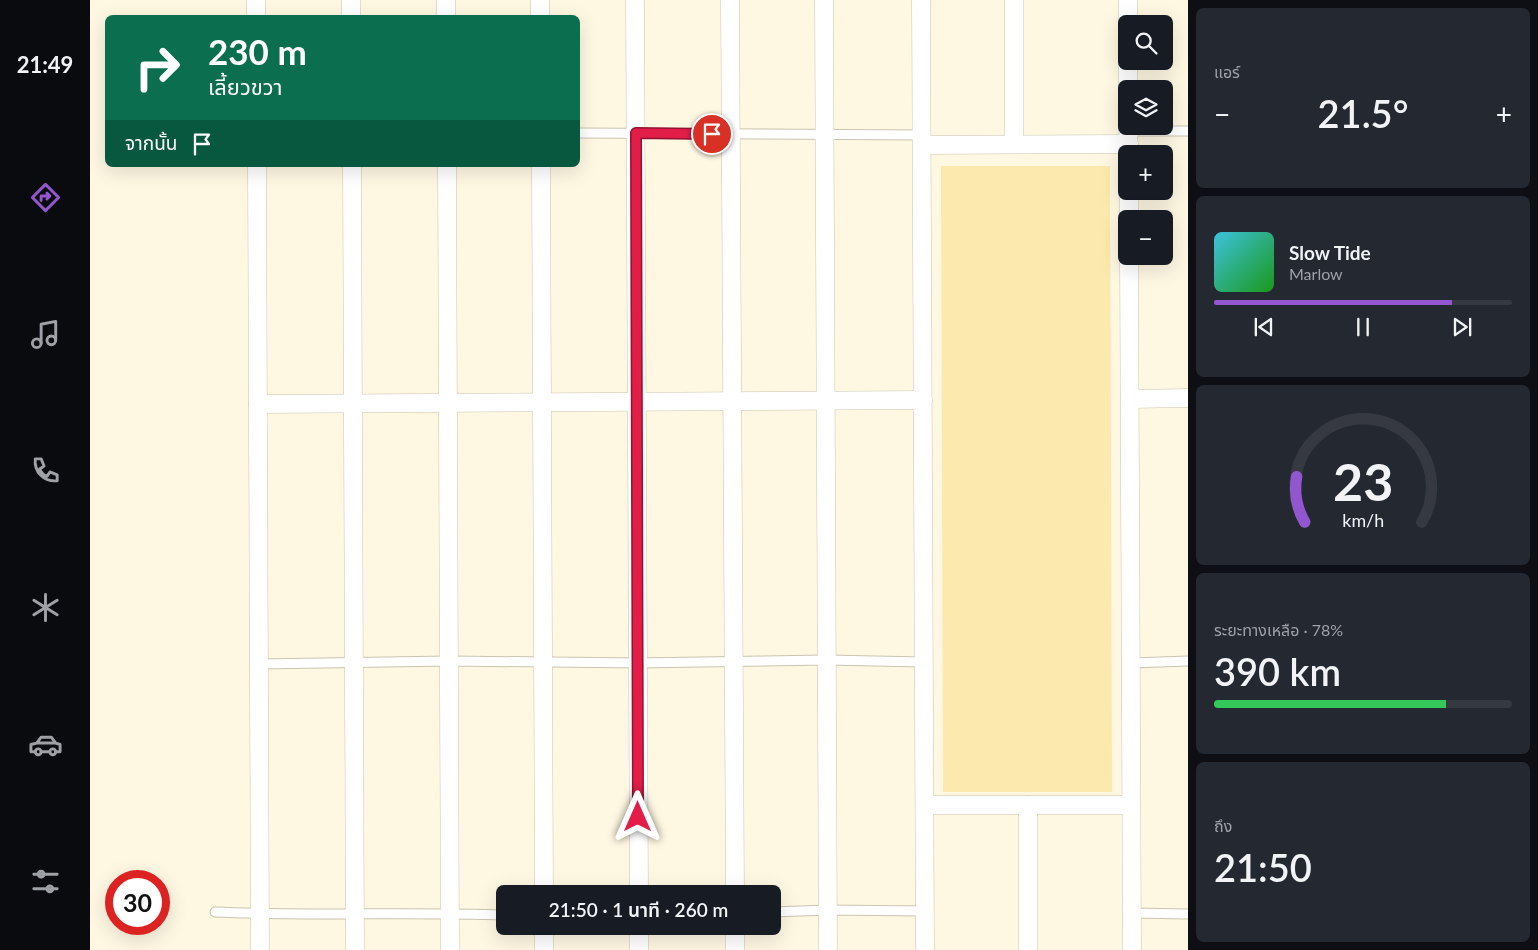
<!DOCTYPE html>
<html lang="th">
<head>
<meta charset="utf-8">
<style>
	body { margin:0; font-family:Lato,"Noto Sans Thai",sans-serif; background:#242831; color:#f1f3f6; height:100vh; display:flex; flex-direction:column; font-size:19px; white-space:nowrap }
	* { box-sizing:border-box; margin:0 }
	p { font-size:16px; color:#9ea1a6 }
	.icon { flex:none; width:28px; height:28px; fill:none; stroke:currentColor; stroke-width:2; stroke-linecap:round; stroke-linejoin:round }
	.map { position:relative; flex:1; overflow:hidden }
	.details { display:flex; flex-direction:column; gap:8px; padding:8px; background:#0d0f14; width:350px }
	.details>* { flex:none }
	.hud { position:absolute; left:15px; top:15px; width:475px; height:152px; border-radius:8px; box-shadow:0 5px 20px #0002; background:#0b6e4f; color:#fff; overflow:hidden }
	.controls { position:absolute; left:1028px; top:15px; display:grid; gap:10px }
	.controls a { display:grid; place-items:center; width:55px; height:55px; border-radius:8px; background:#171b24; box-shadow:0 5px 20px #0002; font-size:25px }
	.speed { position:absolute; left:15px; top:870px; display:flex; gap:10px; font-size:25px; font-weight:700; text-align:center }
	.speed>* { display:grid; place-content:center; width:65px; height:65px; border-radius:50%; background:#171b24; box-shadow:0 5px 20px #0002; line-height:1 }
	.speed .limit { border:8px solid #d22; background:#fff; color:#111 }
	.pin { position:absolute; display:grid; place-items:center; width:42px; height:42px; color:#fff; margin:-21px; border:2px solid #fff; border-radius:50%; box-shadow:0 1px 5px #0007 }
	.me { position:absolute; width:55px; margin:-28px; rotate:0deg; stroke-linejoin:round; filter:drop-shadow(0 0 4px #0008) }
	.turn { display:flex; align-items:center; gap:18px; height:105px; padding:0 20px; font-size:22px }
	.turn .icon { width:65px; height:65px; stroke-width:2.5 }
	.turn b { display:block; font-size:35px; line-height:42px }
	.then { display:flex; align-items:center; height:48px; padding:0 20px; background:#0003; gap:10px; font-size:19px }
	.big { font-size:38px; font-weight:600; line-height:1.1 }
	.details .widget { flex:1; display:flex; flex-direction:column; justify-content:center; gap:8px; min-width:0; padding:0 18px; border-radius:8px; background:#242831 }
	.details .dial { align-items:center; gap:0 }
	.dial svg { height:130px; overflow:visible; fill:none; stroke:#363941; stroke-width:7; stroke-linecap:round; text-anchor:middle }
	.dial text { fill:#f1f3f6; stroke:none }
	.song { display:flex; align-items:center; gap:15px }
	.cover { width:60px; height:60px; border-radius:8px; background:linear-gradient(135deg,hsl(190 70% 55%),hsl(120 70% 35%)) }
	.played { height:5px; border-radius:2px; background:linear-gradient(90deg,#9257ce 80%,#363941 80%) }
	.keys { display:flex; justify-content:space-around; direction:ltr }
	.heat { display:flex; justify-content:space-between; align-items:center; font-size:28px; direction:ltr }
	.charge { height:8px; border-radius:4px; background:linear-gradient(90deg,#34c759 78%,#363941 0) }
	.trip { position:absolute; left:406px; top:885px; width:285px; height:50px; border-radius:8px; background:#171b24; box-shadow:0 5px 20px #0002; font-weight:600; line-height:50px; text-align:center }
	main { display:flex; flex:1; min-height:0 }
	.dock { display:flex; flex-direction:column; width:90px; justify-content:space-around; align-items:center; background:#090b0e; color:#9ea1a6 }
	.dock .icon { width:35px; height:35px }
	.dock .on { color:#9257ce }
	.dock b { font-size:22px; color:#f1f3f6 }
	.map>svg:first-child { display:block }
	.green { fill:#fce9ad }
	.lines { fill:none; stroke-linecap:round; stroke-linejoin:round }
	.lane-casing { stroke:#cac4b0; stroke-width:11 }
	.street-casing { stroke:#cac4b0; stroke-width:19 }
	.lane { stroke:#fff; stroke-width:9 }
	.street { stroke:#fff; stroke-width:18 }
	.route-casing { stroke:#92132f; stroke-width:12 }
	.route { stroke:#e11d48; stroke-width:9 }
</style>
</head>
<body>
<main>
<nav class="dock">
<b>21:49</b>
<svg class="icon on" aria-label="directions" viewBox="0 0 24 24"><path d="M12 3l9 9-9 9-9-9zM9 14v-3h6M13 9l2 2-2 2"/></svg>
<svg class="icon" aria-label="music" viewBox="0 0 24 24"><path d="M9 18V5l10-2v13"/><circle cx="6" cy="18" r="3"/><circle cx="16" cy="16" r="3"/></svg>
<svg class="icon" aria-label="phone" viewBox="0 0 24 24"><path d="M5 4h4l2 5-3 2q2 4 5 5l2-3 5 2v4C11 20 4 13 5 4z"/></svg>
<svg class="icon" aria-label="climate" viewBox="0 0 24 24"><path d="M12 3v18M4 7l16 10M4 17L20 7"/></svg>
<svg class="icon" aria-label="car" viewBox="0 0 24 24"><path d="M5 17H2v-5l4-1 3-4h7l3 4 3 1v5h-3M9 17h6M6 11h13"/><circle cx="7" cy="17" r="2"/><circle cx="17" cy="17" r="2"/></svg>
<svg class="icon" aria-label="filters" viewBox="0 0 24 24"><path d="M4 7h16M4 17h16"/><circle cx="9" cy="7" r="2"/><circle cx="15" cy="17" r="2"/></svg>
</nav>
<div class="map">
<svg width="1098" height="950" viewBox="0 0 1098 950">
	<rect width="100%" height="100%" fill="#fef7e2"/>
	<polygon class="green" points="1020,166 1022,792 853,792 851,166"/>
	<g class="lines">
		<defs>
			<g id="lane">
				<polyline points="1039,131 1098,131"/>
				<polyline points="488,133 832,135"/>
				<polyline points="1041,663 1098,661"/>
				<polyline points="169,664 359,661 548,663 737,660 834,662"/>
				<path d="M125,912C222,916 319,912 415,915"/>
				<polyline points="682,912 738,910 835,911"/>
				<polyline points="1042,913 1098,914"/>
			</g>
			<g id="street">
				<polyline points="166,0 166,18"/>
				<polyline points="261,0 261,18"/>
				<polyline points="356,0 356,18"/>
				<polyline points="450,0 450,18"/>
				<polyline points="545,0 549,894"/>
				<polyline points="640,0 645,894"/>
				<polyline points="734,0 738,950"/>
				<polyline points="831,0 835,950"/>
				<polyline points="1038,0 1038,24"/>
				<polyline points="1038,61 1038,89"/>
				<polyline points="1038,126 1039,154"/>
				<polyline points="924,144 924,0"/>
				<polyline points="832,145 1039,144"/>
				<polyline points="167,165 170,950"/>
				<polyline points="262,165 265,950"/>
				<polyline points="357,165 360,950"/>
				<polyline points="451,165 454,894"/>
				<polyline points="1039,191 1039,219"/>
				<polyline points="1039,256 1042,950"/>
				<polyline points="1040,399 1098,398"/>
				<polyline points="168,404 833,400"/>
				<polyline points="835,805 1041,805"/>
				<polyline points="938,805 938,950"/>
				<polyline points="454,926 454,950"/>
				<polyline points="549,926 549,950"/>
				<polyline points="645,926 645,950"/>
			</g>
		</defs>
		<use href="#lane" class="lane-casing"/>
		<use href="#street" class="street-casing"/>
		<use href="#lane" class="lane"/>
		<use href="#street" class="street"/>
	</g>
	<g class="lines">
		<defs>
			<polyline id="route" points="548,817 546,133 622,134"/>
		</defs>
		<use href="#route" class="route-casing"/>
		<use href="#route" class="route"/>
	</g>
</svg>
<div class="controls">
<a><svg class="icon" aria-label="search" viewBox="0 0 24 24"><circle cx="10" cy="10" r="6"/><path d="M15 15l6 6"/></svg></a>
<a><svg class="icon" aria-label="layers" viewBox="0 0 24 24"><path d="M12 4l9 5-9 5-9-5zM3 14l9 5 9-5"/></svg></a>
<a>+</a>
<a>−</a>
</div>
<div class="speed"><div class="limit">30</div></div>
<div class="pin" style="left:622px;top:134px;background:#d93025"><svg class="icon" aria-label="arrive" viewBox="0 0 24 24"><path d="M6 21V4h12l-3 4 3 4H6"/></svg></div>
<svg class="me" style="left:548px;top:817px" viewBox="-20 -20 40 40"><path d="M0-17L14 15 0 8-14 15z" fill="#e11d48" stroke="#fff" stroke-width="4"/></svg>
<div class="trip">21:50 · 1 นาที · 260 m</div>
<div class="hud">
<div class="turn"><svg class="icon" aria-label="right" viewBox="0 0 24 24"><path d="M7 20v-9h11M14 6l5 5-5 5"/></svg><div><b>230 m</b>เลี้ยวขวา</div></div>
<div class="then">จากนั้น<svg class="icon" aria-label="arrive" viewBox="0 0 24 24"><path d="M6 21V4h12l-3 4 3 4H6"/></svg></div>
</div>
</div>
<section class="details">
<div class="widget"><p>แอร์</p>
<div class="heat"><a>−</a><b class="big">21.5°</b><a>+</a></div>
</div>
<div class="widget">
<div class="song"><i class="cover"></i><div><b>Slow Tide</b><p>Marlow</p></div></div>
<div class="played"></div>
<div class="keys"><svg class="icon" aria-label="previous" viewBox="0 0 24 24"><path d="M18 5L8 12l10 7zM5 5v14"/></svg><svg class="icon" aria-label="pause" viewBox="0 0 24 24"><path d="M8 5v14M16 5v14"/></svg><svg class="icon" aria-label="next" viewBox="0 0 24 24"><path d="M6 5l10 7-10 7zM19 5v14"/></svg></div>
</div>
<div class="widget dial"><svg viewBox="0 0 100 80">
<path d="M14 69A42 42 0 1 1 86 69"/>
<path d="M14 69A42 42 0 0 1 9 41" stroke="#9257ce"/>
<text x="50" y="56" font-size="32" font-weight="700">23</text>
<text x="50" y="72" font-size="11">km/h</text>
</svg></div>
<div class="widget"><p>ระยะทางเหลือ · 78%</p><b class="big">390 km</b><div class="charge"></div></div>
<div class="widget"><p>ถึง</p><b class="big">21:50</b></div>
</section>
</main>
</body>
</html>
